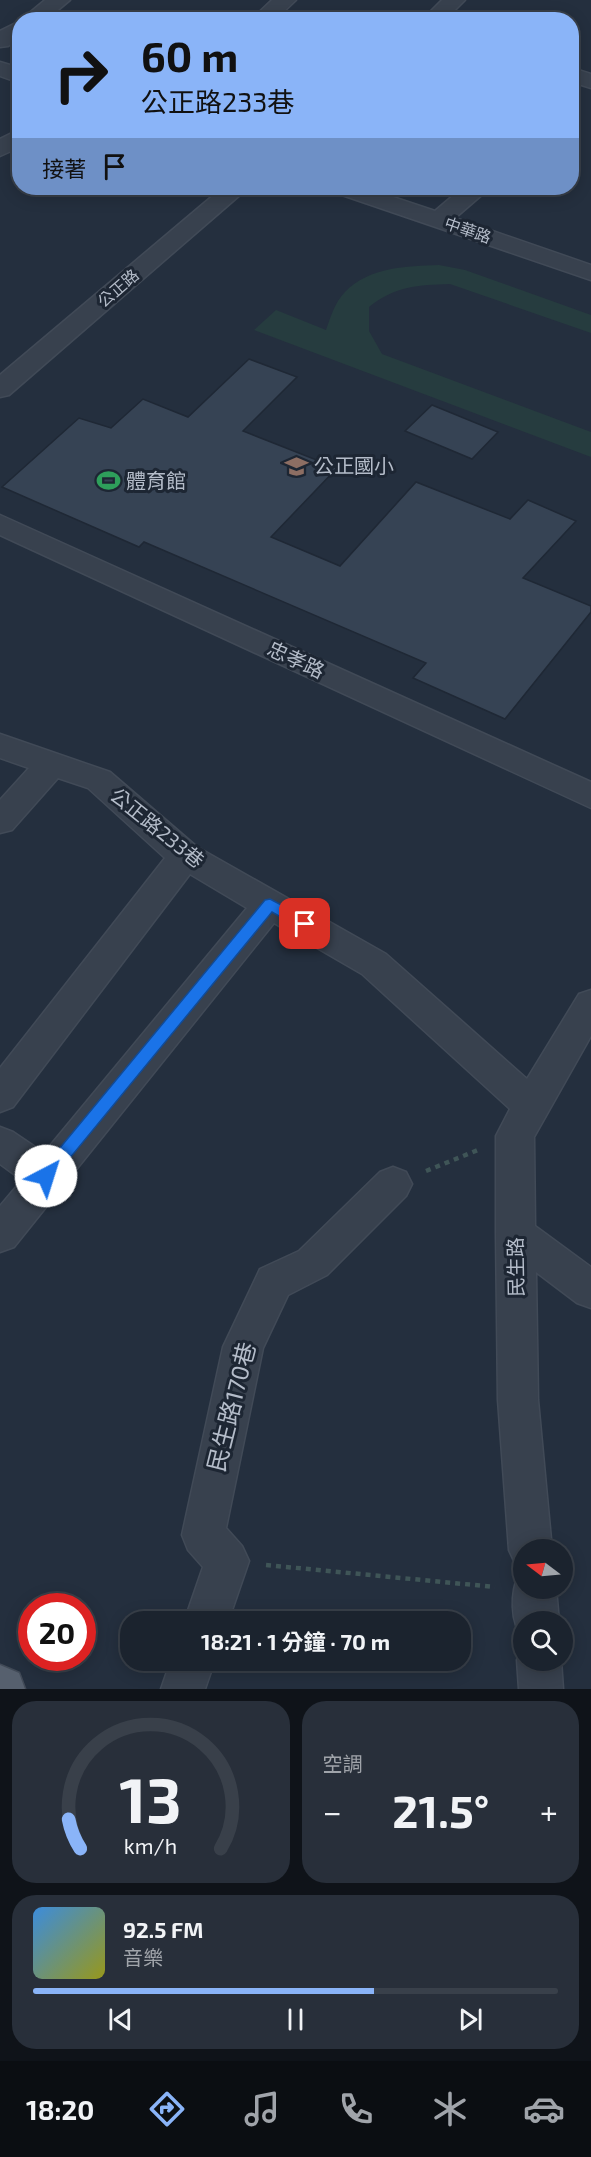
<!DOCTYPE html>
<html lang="zh-TW">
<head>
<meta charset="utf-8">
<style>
	body { margin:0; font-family:"Exo 2","Noto Sans TC",sans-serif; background:#282f3a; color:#f1f3f6; height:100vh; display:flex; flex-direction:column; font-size:22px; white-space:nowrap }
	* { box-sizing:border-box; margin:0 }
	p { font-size:20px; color:#a0a4aa }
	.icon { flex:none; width:33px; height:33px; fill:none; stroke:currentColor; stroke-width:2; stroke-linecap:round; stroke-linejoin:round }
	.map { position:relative; height:1689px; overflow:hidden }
	.side { display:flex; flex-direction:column; gap:12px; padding:12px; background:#0f1319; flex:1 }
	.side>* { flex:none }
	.guide { position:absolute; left:12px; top:12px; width:567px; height:183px; border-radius:24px; box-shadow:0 3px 15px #0003,0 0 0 2px #39404a; background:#8ab4f8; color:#111; overflow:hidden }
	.needle { width:39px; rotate:286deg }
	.controls { position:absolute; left:513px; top:1539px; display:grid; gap:12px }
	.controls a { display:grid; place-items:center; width:60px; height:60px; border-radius:50%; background:#1b232e; box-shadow:0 3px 15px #0003,0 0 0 2px #39404a; font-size:30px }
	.speed { position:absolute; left:18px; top:1593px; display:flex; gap:12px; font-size:30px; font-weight:700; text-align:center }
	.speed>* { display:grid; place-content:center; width:78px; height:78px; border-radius:50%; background:#1b232e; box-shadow:0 3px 15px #0003,0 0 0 2px #39404a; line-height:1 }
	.speed .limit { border:9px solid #d22; background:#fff; color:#111 }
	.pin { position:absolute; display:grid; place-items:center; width:51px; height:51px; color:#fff; margin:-26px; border-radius:12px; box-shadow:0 3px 9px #0006 }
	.me { position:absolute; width:66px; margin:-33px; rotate:40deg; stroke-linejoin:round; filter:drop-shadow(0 0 4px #0008) }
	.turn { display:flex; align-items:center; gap:21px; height:126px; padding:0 30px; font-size:27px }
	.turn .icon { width:78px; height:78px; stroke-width:2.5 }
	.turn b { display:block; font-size:42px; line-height:51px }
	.then { display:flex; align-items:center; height:57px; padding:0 30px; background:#0003; gap:12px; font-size:22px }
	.big { font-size:45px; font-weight:700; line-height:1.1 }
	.side .card { flex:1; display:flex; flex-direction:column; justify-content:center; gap:9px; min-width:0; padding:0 21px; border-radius:24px; background:#282f3a }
	.side .dial { align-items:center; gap:0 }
	.dial svg { height:156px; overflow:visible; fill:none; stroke:#39404a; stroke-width:7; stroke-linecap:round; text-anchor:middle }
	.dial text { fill:#f1f3f6; stroke:none }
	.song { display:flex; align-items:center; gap:18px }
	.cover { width:72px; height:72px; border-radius:9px; background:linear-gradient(135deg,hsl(210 70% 55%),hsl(60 70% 35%)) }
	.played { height:6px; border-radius:3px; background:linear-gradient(90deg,#8ab4f8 65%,#39404a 65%) }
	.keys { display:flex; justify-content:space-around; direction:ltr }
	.heat { display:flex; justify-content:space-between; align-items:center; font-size:33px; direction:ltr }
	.side .tiles { flex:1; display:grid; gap:12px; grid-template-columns:1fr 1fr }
	.card:last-child { grid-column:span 2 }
	.trip { position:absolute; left:120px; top:1611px; width:351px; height:60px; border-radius:24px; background:#1b232e; box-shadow:0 3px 15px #0003,0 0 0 2px #39404a; font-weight:700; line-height:60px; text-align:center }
	.dock { display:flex; height:96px; justify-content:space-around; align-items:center; background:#0b0e12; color:#a0a4aa }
	.dock .icon { width:42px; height:42px }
	.dock .selected { color:#8ab4f8 }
	.dock b { font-size:27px; color:#f1f3f6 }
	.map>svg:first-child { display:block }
	.green { fill:#263c3f }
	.building { fill:#364354; stroke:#1f2835; stroke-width:1.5 }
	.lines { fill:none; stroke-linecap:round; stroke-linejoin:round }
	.minor-casing { stroke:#414a57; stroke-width:3 }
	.major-casing { stroke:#414a57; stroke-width:3 }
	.path { stroke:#3f5557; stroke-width:4.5; stroke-dasharray:5 5; stroke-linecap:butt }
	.minor { fill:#38414e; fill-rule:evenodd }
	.major { fill:#56606e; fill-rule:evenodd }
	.route { fill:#1a73e8; stroke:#114b97; stroke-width:1.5 }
	.labels { text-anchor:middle; stroke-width:6; stroke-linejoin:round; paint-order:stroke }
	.far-street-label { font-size:16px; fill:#b4bcc9; stroke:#1d2633 }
	.poi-label { font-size:20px; fill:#b4bcc9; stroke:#1d2633; text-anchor:start }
	.street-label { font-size:20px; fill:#b4bcc9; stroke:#1d2633 }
	.near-street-label { font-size:24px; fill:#b4bcc9; stroke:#1d2633 }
</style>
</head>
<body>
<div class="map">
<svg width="591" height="1689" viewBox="0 0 591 1689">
	<rect width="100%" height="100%" fill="#242f3e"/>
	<path class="green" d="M439,265L465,270L591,315V333L450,284C418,285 395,286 369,307V331L382,354L591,432V457L254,330L276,310L326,330C331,316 335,302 345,292C369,267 407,266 439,265Z"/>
	<g class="building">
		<polygon points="249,359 297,377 243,431 337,468 271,537 340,566 416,482 510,519 528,500 576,521 523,578 591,606 591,612 505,719 413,678 426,663 144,542 139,547 2,487 79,418 111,428 143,399 188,417"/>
		<polygon points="432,405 498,432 472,459 405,431"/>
	</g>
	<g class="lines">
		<defs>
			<g id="minor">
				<polygon points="45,0 70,0 46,20 21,20"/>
				<polygon points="272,0 296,0 275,20 251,20"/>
				<polygon points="442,0 465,0 445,20 422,20"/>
				<polygon points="20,21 20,37 8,46 0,47 0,31"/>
				<polygon points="0,62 20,68 20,83 0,76"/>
				<polygon points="572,68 591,74 591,88 572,82"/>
				<polygon points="20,129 20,147 0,156 0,139"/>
				<polygon points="222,188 248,188 9,395 0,397 0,375"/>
				<polygon points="332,188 366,188 435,211 462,188 487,188 484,193 455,218 591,265 591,280 336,193"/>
				<polygon points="0,515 591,782 591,808 0,535"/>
				<polygon points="0,734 110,772 197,847 386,954 527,1079 579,994 591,990 591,1036 534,1137 535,1226 591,1267 591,1308 577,1303 536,1272 538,1400 552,1550 524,1550 524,1568 516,1565 509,1550 498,1400 496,1233 496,1136 510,1109 362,974 274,923 14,1247 0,1252 0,1206 22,1180 0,1164 0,1127 13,1132 44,1153 247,908 190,874 13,1107 0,1112 0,1068 165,858 88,788 58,778 12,830 0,833 0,800 29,768 0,758"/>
				<polygon points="393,1167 406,1172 412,1184 406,1196 327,1275 288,1295 263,1348 226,1528 242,1546 249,1561 228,1622 184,1622 203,1567 188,1550 182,1535 223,1347 260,1269 299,1251 380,1172"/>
				<path d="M524,1571V1588H556L559,1622H524V1638C509,1623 511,1591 519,1573Z"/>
				<polygon points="523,1644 524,1660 561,1660 563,1689 519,1689 517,1660"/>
				<polygon points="171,1660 215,1660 205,1689 161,1689"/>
			</g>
			<polygon id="major" points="0,1665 19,1673 25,1689 0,1689"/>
		</defs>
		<use href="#minor" class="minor-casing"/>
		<use href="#major" class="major-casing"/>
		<g class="path">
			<polyline points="426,1171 478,1150"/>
			<polyline points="266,1565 495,1587"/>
		</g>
		<use href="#minor" class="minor"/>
		<use href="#major" class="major"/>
	</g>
	<polygon class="route" points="270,899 310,920 312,924 310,928 300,928 272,912 51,1181 46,1183 40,1181 38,1176 40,1172 265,900"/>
	<defs>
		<symbol id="school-bare" viewBox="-9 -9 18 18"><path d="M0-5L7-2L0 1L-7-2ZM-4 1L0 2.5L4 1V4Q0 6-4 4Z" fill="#8d6e63" stroke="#1d2633" stroke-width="2.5" paint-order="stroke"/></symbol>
		<symbol id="stadium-bare" viewBox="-9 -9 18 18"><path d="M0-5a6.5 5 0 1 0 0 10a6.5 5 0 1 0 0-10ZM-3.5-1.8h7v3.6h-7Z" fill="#2e9e5b" stroke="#1d2633" stroke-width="2.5" paint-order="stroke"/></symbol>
	</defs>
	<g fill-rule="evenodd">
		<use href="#school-bare" x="280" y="450" width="33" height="33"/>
		<use href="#stadium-bare" x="92" y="464" width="33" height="33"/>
	</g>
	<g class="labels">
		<g class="far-street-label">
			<text transform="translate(468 230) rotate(19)" y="6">中華路</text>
			<text transform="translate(118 288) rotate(-41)" y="6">公正路</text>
		</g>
		<g class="poi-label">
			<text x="314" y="473">公正國小</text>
			<text x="126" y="488">體育館</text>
		</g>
		<g class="street-label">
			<text transform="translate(296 660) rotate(25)" y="7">忠孝路</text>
			<text transform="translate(157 828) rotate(39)" y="7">公正路233巷</text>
			<text transform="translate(516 1267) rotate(-91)" y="7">民生路</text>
		</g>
		<g class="near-street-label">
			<text transform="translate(232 1407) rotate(-76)" y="8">民生路170巷</text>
		</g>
	</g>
</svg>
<div class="controls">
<a><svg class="needle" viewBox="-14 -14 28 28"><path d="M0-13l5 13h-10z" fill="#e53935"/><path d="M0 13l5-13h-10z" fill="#a0a4aa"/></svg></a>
<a><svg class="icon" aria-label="search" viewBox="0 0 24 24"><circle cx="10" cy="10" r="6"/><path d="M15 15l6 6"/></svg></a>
</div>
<div class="speed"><div class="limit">20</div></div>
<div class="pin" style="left:305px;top:924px;background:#d93025"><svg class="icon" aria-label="arrive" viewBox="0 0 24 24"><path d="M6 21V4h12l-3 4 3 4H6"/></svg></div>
<svg class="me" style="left:46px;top:1176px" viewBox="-20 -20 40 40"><circle r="19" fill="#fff"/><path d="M0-13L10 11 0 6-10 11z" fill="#1a73e8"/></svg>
<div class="trip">18:21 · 1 分鐘 · 70 m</div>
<div class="guide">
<div class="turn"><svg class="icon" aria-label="right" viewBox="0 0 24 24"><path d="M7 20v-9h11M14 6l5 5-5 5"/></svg><div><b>60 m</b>公正路233巷</div></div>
<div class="then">接著<svg class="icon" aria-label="arrive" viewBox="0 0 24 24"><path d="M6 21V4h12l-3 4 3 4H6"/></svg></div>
</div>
</div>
<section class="side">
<div class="tiles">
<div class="card dial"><svg viewBox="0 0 100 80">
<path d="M14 69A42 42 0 1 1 86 69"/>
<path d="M14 69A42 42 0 0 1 8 54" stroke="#8ab4f8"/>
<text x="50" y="56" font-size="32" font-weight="700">13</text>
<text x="50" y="72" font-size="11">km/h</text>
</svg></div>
<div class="card"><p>空調</p>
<div class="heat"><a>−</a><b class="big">21.5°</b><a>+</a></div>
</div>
<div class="card">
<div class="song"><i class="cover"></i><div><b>92.5 FM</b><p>音樂</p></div></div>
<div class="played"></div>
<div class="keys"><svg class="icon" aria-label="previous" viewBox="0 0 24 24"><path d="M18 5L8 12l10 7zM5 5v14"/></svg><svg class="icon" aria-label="pause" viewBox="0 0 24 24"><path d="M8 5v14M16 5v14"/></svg><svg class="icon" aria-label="next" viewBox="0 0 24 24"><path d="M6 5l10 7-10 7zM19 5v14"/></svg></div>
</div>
</div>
</section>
<nav class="dock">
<b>18:20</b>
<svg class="icon selected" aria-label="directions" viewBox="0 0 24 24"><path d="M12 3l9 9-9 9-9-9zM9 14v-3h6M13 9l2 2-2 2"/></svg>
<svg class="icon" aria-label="music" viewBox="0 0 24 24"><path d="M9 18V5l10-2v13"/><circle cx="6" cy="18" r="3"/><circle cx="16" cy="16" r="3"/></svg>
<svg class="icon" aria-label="phone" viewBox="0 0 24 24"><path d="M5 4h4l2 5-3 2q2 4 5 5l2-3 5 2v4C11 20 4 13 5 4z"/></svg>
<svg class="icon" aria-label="climate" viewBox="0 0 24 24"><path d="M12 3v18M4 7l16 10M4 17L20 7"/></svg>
<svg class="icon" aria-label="car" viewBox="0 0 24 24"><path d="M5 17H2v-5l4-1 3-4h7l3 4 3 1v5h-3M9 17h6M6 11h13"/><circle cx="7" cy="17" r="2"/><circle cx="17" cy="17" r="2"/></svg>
</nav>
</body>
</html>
